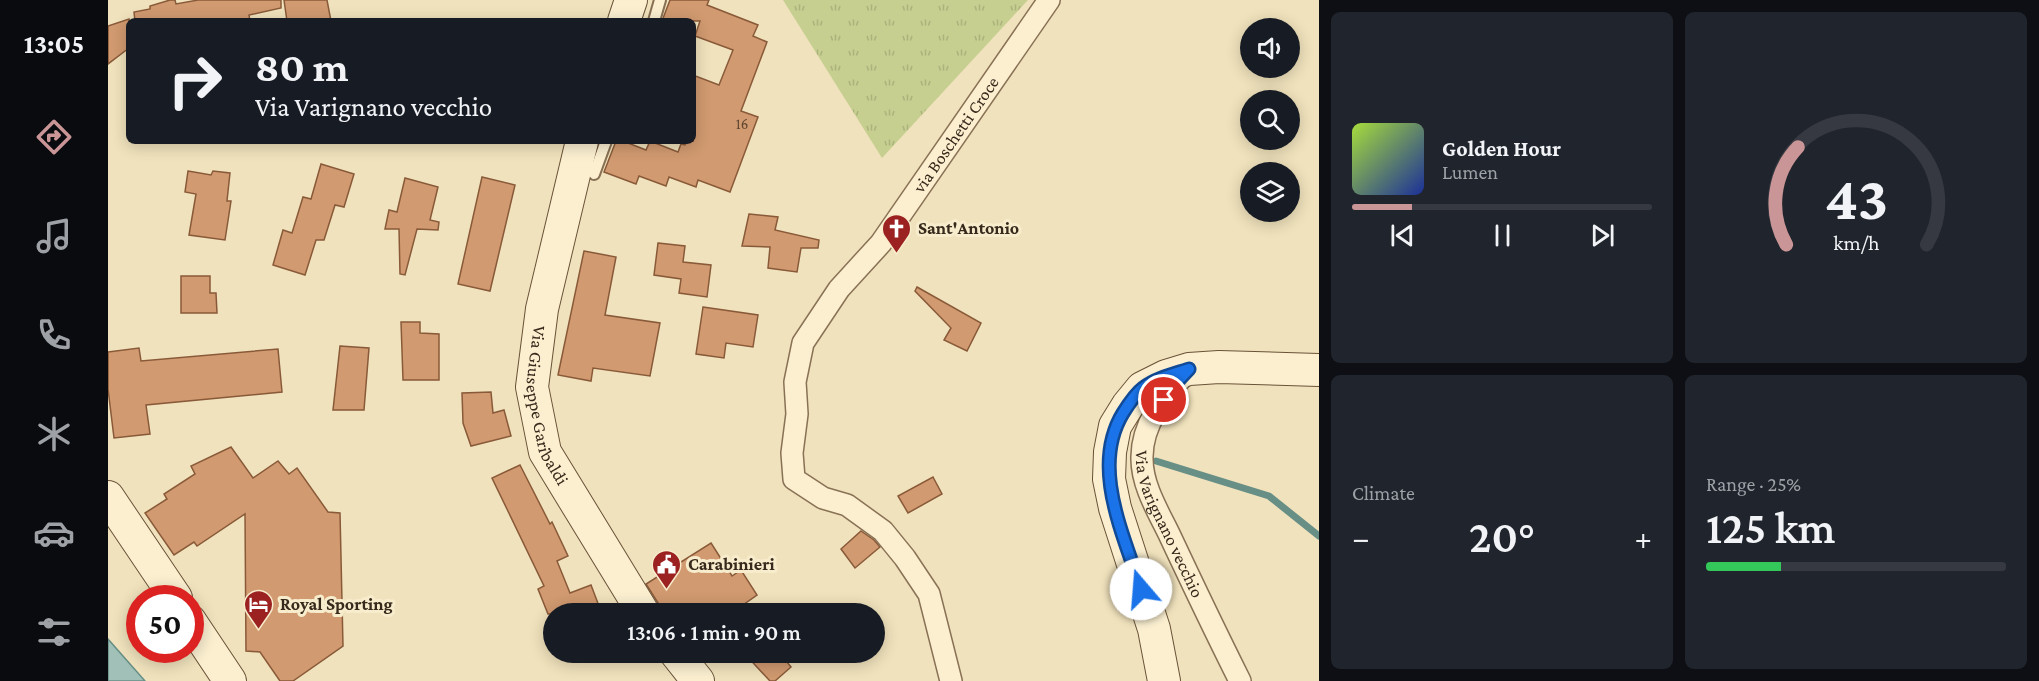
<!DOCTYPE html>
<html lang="en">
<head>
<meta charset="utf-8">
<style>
	body { margin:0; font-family:"Crimson Pro",serif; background:#20242c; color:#f1f3f6; height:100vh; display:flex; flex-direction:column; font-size:22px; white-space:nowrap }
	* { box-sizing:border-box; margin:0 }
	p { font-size:20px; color:#9ea1a6 }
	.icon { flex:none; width:33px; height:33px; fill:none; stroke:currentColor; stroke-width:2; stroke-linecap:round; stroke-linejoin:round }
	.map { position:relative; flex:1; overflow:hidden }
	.details { display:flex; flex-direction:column; gap:12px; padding:12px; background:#0d0f14; width:720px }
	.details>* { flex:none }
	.hud { position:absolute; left:18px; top:18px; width:570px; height:126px; border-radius:9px; box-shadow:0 3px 15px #0003; background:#171b24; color:#f1f3f6; overflow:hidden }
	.tools { position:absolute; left:1132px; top:18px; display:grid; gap:12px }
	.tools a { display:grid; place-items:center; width:60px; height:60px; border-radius:50%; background:#171b24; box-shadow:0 3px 15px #0003; font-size:30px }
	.speed { position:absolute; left:18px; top:585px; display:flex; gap:12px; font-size:30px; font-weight:700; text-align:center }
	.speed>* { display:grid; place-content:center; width:78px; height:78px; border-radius:50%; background:#171b24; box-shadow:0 3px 15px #0003; line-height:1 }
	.speed .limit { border:9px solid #d22; background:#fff; color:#111 }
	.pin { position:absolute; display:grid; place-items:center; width:51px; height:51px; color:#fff; margin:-26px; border:3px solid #fff; border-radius:50%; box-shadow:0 2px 6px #0007 }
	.me { position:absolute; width:66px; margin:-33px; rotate:342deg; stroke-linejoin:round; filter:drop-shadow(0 0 4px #0008) }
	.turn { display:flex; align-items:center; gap:21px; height:126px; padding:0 30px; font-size:27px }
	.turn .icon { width:78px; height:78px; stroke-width:2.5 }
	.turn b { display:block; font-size:42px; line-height:51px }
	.big { font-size:45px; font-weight:600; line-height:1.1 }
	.details .card { flex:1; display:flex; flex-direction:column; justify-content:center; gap:9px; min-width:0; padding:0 21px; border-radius:9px; background:#20242c }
	.details .dial { align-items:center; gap:0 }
	.dial svg { height:156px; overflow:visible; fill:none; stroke:#363941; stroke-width:7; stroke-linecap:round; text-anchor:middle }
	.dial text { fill:#f1f3f6; stroke:none }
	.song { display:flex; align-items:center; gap:18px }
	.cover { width:72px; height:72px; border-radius:9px; background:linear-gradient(135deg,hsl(80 70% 55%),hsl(230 70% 35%)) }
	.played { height:6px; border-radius:3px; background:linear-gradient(90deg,#ca9596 20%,#363941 20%) }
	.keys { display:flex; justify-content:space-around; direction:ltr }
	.heat { display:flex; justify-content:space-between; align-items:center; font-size:33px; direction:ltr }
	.charge { height:9px; border-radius:4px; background:linear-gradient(90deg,#34c759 25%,#363941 0) }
	.details .tiles { flex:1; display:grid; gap:12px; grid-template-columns:repeat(2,1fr) }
	.trip { position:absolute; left:435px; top:603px; width:342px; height:60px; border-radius:30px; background:#171b24; box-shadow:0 3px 15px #0003; font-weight:600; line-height:60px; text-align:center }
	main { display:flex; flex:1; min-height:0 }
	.tab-bar { display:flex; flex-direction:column; width:108px; justify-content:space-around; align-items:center; background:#090b0e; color:#9ea1a6 }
	.tab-bar .icon { width:42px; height:42px }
	.tab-bar .current { color:#ca9596 }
	.tab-bar b { font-size:27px; color:#f1f3f6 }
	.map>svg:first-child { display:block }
	.grass { fill:url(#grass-tufts) }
	.water { fill:#a1c1b8; stroke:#688f86; stroke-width:1.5 }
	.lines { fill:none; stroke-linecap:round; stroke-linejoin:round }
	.stream { stroke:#688f86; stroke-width:7 }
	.building { fill:#d19a70; stroke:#895a39; stroke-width:1.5 }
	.lane-casing { stroke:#897155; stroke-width:14 }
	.street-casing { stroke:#897155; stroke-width:24 }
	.secondary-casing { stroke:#6a5238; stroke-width:34 }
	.lane { stroke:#fbefd0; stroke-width:10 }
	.street { stroke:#fbefd0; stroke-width:21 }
	.secondary { stroke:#fbefd0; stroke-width:32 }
	.route-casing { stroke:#114b97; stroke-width:15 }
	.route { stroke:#1a73e8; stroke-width:10 }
	.labels { text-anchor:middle; stroke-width:6; stroke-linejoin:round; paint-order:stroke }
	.number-label { font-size:15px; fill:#5e4530 }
	.street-label { font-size:18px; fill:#37291b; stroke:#f7eccc }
	.poi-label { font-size:18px; font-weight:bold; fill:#37291b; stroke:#f7eccc; text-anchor:start }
</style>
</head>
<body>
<main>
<nav class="tab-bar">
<b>13:05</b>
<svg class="icon current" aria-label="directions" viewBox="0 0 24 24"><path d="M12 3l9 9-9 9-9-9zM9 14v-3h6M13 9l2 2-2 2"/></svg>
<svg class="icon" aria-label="music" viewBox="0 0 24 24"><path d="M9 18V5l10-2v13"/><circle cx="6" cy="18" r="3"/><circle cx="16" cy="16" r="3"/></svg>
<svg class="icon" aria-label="phone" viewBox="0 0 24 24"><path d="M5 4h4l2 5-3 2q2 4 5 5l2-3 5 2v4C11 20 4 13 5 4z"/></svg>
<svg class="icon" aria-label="climate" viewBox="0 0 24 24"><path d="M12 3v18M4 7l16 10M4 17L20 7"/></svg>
<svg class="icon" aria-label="car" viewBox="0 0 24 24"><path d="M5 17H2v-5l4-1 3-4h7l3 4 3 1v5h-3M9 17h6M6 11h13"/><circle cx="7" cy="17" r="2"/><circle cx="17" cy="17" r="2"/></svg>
<svg class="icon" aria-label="filters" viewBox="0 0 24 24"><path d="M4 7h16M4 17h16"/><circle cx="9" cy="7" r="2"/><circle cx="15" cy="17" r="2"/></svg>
</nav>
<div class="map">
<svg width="1211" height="681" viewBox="0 0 1211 681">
	<defs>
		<pattern id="grass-tufts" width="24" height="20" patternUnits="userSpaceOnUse" patternTransform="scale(1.5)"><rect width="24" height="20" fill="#c6cf90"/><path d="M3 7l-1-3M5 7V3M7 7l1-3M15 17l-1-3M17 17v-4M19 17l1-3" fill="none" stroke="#abb27c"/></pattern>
	</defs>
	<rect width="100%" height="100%" fill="#f0e2bc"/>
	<polygon class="grass" points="675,0 920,0 774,158"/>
	<polygon class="water" points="0,639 37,681 0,681"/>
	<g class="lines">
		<polyline class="stream" points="1048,461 1161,496 1211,536"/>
	</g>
	<g class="building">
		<polygon points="62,0 67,0 68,4 90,0 173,0 173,8 141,15 142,21 27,21 26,12 42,9 42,6"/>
		<polygon points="176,0 219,0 223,21 179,21"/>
		<polygon points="562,0 601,0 599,5 650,25 645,36 659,42 633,111 650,117 622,192 590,180 588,187 561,177 558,186 531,176 528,184 496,172 508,141 515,141 538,150 542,141 570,152 573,144 577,145 579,141 585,141 585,75 611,85 625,50 587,36 592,21 554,21"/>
		<polygon points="21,19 21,48 0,64 0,26"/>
		<polygon points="213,164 246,174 236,207 227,205 216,240 208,240 197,275 165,265 175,230 184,233 195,197 203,199"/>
		<polygon points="80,171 103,175 105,171 122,173 119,201 123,201 117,240 81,235 88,194 77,192"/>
		<polygon points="374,177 407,185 382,291 350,284"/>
		<polygon points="297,178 330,187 322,220 331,222 330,230 309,229 297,275 292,274 291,229 277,229 281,210 289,212"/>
		<polygon points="641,214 670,217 667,230 711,240 710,248 693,248 689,272 660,268 662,247 634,246"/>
		<polygon points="550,243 577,246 575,262 603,265 599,297 571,293 573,279 546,275"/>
		<polygon points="476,251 508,257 497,315 552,323 542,376 485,368 483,381 450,375"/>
		<polygon points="73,276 102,276 102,293 108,293 109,313 73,313"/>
		<polygon points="809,287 873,323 859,351 836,340 843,328 807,291"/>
		<polygon points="595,307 650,315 645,347 618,343 616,358 588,354"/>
		<polygon points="293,322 312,322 312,333 331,334 331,380 295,380"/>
		<polygon points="232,346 261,348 256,410 225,410"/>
		<polygon points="31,348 33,361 170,349 174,392 38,405 42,434 6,438 0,389 0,352"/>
		<polygon points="383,392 385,413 396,410 403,436 363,446 355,423 354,393"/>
		<polygon points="123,447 145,478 170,461 181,474 189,468 220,512 232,513 235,646 185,681 172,681 152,652 138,651 137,514 89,546 86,542 66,555 37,513 59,499 56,494 87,474 83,466"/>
		<polygon points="412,465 442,524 444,522 460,556 449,561 462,593 483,585 494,614 440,614 430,589 436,586 384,478"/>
		<polygon points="825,477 834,494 800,513 790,496"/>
		<polygon points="753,531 766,540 772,547 747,568 733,549"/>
		<polygon points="603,543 624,576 633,570 649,595 622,614 557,614 538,584"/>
		<polygon points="635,652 671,652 683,667 667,681 662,681"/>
	</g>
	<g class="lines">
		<defs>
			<g id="lane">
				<polyline points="546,21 552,0"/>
				<polyline points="486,174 498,141"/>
			</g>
			<g id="street">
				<path id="s1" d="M1079,372C1056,396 1033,425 1034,459C1034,486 1051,513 1062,536C1085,585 1108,633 1132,681"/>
				<path id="s2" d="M843,681L821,594L797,558L775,531L739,505L715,498L686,479L684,453L689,414L687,382L695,343L731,289L773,243L941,0"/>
			</g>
			<g id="secondary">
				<polyline points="516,21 523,0"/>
				<path id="s3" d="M474,141L434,309L424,387L437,452L536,614"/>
				<polyline points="0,497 68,598"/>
				<polyline points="82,621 122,681"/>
				<polyline points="567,652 590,681"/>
				<polyline points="1056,681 1046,629 1007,508 1001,479 1002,452 1007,426 1020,405 1034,388 1058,376 1081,369 1111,367 1211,370"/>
			</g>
		</defs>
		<use href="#lane" class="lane-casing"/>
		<use href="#street" class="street-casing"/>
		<use href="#secondary" class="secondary-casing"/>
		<use href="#lane" class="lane"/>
		<use href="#street" class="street"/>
		<use href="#secondary" class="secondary"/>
	</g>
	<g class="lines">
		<defs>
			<path id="route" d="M1033,589C1016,535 982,467 1015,413C1020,405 1027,394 1035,388C1048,378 1066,374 1081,369L1065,386L1056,400"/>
		</defs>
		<use href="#route" class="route-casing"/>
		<use href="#route" class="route"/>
	</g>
	<defs>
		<symbol id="church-pin" viewBox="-11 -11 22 30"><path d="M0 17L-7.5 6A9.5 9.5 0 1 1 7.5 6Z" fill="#9b2221" stroke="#f7eccc"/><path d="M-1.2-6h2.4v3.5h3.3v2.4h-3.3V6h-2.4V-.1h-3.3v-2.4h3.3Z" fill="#fff"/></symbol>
		<symbol id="civic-pin" viewBox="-11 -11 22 30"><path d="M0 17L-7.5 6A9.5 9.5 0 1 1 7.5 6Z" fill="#9b2221" stroke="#f7eccc"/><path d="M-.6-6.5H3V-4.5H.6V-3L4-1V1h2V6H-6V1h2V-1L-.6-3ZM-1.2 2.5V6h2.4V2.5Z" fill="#fff"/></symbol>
		<symbol id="hotel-pin" viewBox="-11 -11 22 30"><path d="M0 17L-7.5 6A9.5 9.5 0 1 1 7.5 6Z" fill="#9b2221" stroke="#f7eccc"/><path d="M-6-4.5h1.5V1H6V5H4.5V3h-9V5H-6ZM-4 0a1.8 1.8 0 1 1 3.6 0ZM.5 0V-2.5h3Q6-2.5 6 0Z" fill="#fff"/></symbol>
	</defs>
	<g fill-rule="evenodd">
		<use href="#church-pin" x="772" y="212" width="33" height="45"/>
		<use href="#civic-pin" x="542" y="548" width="33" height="45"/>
		<use href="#hotel-pin" x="134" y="588" width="33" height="45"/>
	</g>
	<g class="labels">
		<g class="number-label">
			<text x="634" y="129">16</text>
		</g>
		<g class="street-label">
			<text dy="6" stroke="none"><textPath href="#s2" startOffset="668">via Boschetti Croce</textPath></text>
			<text dy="6" stroke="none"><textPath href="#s3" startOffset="272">Via Giuseppe Garibaldi</textPath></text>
			<text dy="6" stroke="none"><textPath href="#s1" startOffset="171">Via Varignano vecchio</textPath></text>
		</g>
		<g class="poi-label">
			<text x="810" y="234">Sant'Antonio</text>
			<text x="580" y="570">Carabinieri</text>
			<text x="172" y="610">Royal Sporting</text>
		</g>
	</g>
</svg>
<div class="tools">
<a><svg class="icon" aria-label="sound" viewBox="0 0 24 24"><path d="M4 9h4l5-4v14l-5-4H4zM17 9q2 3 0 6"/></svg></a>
<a><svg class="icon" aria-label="search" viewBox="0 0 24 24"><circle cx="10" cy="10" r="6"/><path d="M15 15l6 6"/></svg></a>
<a><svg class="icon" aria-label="layers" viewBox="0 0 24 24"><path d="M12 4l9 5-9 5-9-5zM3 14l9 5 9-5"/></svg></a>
</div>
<div class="speed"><div class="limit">50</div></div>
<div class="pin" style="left:1056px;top:400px;background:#d93025"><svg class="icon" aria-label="arrive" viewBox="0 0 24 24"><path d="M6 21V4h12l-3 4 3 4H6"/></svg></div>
<svg class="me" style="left:1033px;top:589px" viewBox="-20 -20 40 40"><circle r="19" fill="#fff"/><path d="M0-13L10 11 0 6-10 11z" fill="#1a73e8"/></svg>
<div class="trip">13:06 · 1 min · 90 m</div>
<div class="hud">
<div class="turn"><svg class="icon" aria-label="right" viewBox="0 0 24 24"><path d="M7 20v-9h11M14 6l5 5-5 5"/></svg><div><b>80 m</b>Via Varignano vecchio</div></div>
</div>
</div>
<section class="details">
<div class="tiles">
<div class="card">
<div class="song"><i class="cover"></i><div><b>Golden Hour</b><p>Lumen</p></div></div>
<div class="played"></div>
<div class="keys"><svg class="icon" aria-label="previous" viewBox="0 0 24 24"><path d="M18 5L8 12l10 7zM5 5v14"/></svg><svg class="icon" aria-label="pause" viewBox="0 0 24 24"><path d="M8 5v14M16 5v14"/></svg><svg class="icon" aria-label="next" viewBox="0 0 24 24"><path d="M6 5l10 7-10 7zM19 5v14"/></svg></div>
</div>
<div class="card dial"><svg viewBox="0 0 100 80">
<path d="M14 69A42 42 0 1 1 86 69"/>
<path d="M14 69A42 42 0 0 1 20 19" stroke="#ca9596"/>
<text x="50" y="56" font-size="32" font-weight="700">43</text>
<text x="50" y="72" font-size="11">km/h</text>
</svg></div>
<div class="card"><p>Climate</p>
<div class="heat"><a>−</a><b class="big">20°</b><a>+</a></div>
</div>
<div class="card"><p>Range · 25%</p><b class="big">125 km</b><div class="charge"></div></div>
</div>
</section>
</main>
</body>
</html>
